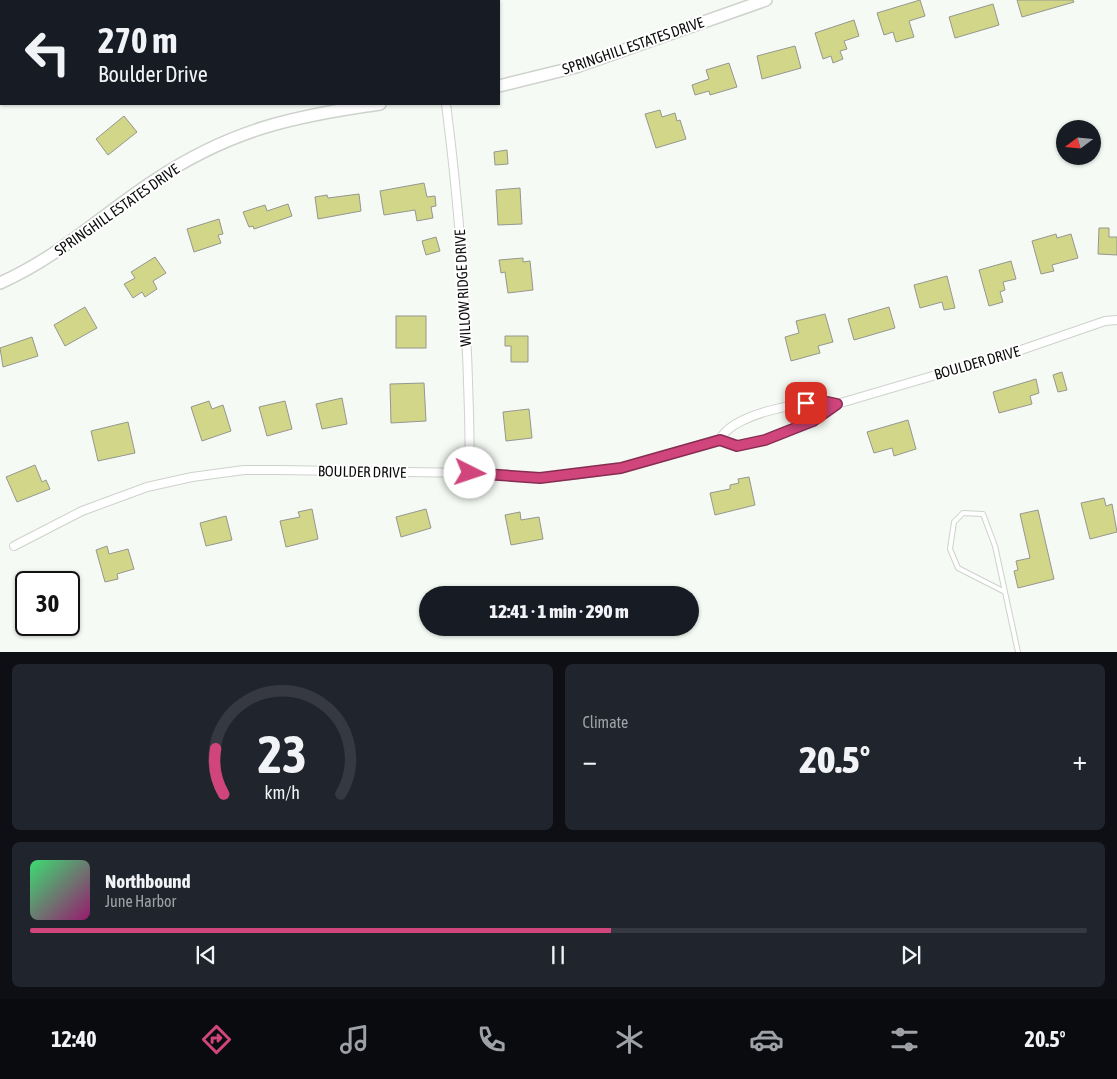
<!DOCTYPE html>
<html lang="en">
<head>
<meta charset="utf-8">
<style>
	body { margin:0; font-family:"Asap Condensed",sans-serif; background:#20242c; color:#f1f3f6; height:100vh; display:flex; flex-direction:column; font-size:19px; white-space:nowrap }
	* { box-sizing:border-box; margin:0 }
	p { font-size:16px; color:#9ea1a6 }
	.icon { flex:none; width:28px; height:28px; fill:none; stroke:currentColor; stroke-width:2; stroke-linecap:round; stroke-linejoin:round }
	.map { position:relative; height:652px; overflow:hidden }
	.sheet { display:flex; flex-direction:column; gap:12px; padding:12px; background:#0d0f14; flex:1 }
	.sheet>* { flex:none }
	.guide { position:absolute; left:0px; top:0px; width:500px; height:105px; box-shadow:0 1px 4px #0004; background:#171b24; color:#f1f3f6; overflow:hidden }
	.needle { width:32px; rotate:254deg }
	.controls { position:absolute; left:1056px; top:120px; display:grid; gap:10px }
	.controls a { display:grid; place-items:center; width:45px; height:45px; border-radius:50%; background:#171b24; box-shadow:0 1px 4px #0004; font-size:25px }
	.speed { position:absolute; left:15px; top:571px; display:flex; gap:10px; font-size:25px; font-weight:700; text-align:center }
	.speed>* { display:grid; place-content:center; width:65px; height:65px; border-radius:50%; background:#171b24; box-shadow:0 1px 4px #0004; line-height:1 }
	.speed .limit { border:2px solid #111; border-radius:8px; background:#fff; color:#111 }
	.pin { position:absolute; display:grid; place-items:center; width:42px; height:42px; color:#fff; margin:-21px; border-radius:10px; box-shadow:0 2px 8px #0006 }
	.me { position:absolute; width:55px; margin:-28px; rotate:94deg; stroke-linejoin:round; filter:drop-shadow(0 0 4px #0008) }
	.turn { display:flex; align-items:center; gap:18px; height:105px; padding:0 15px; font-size:22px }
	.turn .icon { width:65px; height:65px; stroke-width:2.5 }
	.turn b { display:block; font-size:35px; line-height:42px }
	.big { font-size:38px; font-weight:800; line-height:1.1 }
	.sheet .tile { flex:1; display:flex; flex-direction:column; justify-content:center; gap:8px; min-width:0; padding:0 18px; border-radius:8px; background:#20242c }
	.sheet .dial { align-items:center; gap:0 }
	.dial svg { height:130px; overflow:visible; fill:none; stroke:#363941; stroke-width:7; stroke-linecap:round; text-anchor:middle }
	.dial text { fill:#f1f3f6; stroke:none }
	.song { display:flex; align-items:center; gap:15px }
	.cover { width:60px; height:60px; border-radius:8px; background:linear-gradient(135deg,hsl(140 70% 55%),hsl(320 70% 35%)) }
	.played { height:5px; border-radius:2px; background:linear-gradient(90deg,#d0457c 55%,#363941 55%) }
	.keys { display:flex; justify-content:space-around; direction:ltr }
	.heat { display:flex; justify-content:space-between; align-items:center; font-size:28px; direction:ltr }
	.sheet .tiles { flex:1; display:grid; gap:12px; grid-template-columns:1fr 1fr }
	.tile:last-child { grid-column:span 2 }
	.trip { position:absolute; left:419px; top:586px; width:280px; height:50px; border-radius:25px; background:#171b24; box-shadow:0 1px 4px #0004; font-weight:800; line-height:50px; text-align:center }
	.tabs { display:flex; height:80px; justify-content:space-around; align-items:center; background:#090b0e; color:#9ea1a6 }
	.tabs .icon { width:35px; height:35px }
	.tabs .selected { color:#d0457c }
	.tabs b { font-size:22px; color:#f1f3f6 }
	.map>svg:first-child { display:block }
	.building { fill:#d1d688; stroke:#969790 }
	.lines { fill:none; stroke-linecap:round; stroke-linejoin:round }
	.lane-casing { stroke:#ced2cc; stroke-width:6 }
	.street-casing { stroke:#ced2cc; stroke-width:10 }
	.secondary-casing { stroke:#ced2cc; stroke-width:14 }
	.lane { stroke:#fff; stroke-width:4 }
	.street { stroke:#fff; stroke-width:8 }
	.secondary { stroke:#fff; stroke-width:11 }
	.route-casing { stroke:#872d51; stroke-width:12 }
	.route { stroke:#d0457c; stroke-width:9 }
	.labels { text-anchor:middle; stroke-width:4; stroke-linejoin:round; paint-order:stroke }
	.street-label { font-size:15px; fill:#0b0d0b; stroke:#fff }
</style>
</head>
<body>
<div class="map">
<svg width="1117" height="652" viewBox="0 0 1117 652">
	<rect width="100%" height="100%" fill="#f5faf4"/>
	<g class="building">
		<polygon points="920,0 925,16 909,21 914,37 896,42 893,32 884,35 877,13"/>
		<polygon points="1017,0 1073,0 1074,2 1022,17"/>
		<polygon points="993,4 999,25 955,38 949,17"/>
		<polygon points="854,20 859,36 844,41 847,49 840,51 843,59 833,63 831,56 823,59 815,33"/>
		<polygon points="795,46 801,68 762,79 757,56"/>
		<polygon points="729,63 737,87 710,95 709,91 695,95 692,85 709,79 706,70"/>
		<polygon points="660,110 662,117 675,113 677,121 680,120 686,139 656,148 645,114"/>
		<polygon points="124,116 137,132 108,155 96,139"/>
		<polygon points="507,150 508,164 495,165 494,152"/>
		<polygon points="424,183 427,197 435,196 436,206 431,207 433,218 417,221 415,210 384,215 380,191"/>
		<polygon points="520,188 522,224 498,225 496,190"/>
		<polygon points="359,194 361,211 318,219 315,197 327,195 328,198"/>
		<polygon points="288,204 292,216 254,229 253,226 249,227 243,212 265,205 267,211"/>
		<polygon points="219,219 223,234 218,235 221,243 194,252 187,229"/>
		<polygon points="1099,228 1109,228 1109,237 1117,237 1117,255 1098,254"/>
		<polygon points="1056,234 1057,238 1071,234 1078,258 1052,265 1054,271 1041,274 1032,241"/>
		<polygon points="436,237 440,251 426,255 422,241"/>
		<polygon points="155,257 166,273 153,281 157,289 145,297 142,292 133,298 124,284 135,278 131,272"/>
		<polygon points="523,258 523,262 530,261 533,290 508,293 505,272 501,273 499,260"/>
		<polygon points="1011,261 1016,279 1003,282 1005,290 1000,292 1003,302 989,306 979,270"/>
		<polygon points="947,276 955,308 944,310 942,302 920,308 914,285"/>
		<polygon points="85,307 97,328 65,346 54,325"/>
		<polygon points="889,307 895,328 854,340 848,319"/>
		<polygon points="825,314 833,342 818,346 820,353 791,361 785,337 799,333 796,321"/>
		<rect x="396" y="316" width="30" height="32"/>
		<polygon points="505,336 528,336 528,362 511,362 511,346 505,346"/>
		<polygon points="32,337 38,356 3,367 0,348"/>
		<polygon points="1062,372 1067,390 1058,392 1053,375"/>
		<polygon points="1036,379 1039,393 1030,396 1032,404 999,413 993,392"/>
		<polygon points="424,383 426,421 391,423 390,384"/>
		<polygon points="342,398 347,424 322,429 316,404"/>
		<polygon points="209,401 212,409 223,405 231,431 202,441 191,407"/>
		<polygon points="285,401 292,429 267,436 259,407"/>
		<polygon points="529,409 532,438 506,441 503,412"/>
		<polygon points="908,420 916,449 894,456 892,448 874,453 867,432"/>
		<polygon points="128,422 135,453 98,461 91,431"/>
		<polygon points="35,465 42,482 46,480 50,489 17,502 6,477"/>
		<polygon points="749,477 755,505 715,515 710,493 730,489 730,485 739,483 738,479"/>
		<polygon points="1104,498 1106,506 1112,504 1117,532 1090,539 1081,503"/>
		<polygon points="312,509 318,539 286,547 280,521 300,517 298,512"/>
		<polygon points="426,509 431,528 401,537 396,517"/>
		<polygon points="1038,510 1054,579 1018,588 1014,571 1018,570 1016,561 1030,558 1020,514"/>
		<polygon points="520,512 521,520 539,517 543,539 511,545 505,515"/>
		<polygon points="226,516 232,540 206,546 200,523"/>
		<polygon points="107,546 109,554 128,549 134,569 117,574 118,579 105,582 96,550"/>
	</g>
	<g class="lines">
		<defs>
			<polyline id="lane" points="1005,592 958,568 950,549 954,522 963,513 983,514 995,546 1018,652"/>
			<g id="street">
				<path d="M446,104C462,226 469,350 470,473"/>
				<path d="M720,439C735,412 809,399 837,404L1021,350L1105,321L1117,320"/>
				<polyline points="14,546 82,511 147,487 192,477 244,470 278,470 470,473 540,478 574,475 621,468 720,439 737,446 765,440 813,421 837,404"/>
			</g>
			<g id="secondary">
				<polyline points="499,86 576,67 766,0"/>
				<path d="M0,283C61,256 101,215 155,180C230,130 293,116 380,104"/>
			</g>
		</defs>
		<use href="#lane" class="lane-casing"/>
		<use href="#street" class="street-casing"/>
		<use href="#secondary" class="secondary-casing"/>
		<use href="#lane" class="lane"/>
		<use href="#street" class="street"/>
		<use href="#secondary" class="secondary"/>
	</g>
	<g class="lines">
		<defs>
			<polyline id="route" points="470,473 540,478 621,468 720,440 737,446 765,440 813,421 837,404 823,401 806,403"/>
		</defs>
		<use href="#route" class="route-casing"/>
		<use href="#route" class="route"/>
	</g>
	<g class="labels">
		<g class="street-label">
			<text transform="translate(633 46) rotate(-19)" y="5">SPRINGHILL ESTATES DRIVE</text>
			<text transform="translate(117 210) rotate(-35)" y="5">SPRINGHILL ESTATES DRIVE</text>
			<text transform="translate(463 288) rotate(-93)" y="5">WILLOW RIDGE DRIVE</text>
			<text transform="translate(977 363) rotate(-16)" y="5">BOULDER DRIVE</text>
			<text transform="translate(362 472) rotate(1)" y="5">BOULDER DRIVE</text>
		</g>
	</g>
</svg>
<div class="controls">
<a><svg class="needle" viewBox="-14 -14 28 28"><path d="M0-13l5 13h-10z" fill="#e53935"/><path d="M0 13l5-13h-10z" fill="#9ea1a6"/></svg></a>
</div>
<div class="speed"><div class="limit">30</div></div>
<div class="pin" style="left:806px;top:403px;background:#d93025"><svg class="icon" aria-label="arrive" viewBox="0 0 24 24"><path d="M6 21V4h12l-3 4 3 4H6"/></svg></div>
<svg class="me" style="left:470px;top:473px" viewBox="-20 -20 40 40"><circle r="19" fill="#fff"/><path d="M0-13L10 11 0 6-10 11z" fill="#d0457c"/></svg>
<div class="trip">12:41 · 1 min · 290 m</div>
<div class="guide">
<div class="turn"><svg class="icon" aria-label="left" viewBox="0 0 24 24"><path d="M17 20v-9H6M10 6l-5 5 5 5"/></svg><div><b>270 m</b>Boulder Drive</div></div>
</div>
</div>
<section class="sheet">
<div class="tiles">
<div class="tile dial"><svg viewBox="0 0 100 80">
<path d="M14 69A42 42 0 1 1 86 69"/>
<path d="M14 69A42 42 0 0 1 9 41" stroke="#d0457c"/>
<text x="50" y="56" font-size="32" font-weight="700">23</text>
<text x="50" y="72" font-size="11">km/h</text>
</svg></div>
<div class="tile"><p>Climate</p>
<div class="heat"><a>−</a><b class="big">20.5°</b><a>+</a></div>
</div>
<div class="tile">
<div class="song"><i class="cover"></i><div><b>Northbound</b><p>June Harbor</p></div></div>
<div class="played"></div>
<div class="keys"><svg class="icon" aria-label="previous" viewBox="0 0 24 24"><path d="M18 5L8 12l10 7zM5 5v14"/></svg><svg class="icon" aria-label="pause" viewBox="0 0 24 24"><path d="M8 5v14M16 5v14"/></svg><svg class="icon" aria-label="next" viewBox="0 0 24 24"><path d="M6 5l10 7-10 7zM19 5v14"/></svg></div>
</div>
</div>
</section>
<nav class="tabs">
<b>12:40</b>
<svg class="icon selected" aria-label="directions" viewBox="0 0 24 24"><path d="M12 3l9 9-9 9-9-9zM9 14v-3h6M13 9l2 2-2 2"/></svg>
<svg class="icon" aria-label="music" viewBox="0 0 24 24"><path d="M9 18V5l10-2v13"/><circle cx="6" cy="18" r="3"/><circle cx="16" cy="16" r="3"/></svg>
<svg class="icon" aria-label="phone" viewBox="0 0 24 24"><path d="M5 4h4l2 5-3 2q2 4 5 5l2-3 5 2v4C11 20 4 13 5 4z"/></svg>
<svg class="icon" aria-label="climate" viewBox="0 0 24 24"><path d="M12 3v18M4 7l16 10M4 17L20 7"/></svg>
<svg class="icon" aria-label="car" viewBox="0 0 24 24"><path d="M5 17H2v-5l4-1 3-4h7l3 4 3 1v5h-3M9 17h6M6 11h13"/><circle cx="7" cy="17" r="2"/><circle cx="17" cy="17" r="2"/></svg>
<svg class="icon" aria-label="filters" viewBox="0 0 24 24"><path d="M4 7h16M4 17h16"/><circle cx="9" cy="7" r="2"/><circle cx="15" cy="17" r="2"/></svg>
<b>20.5°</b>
</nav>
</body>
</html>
